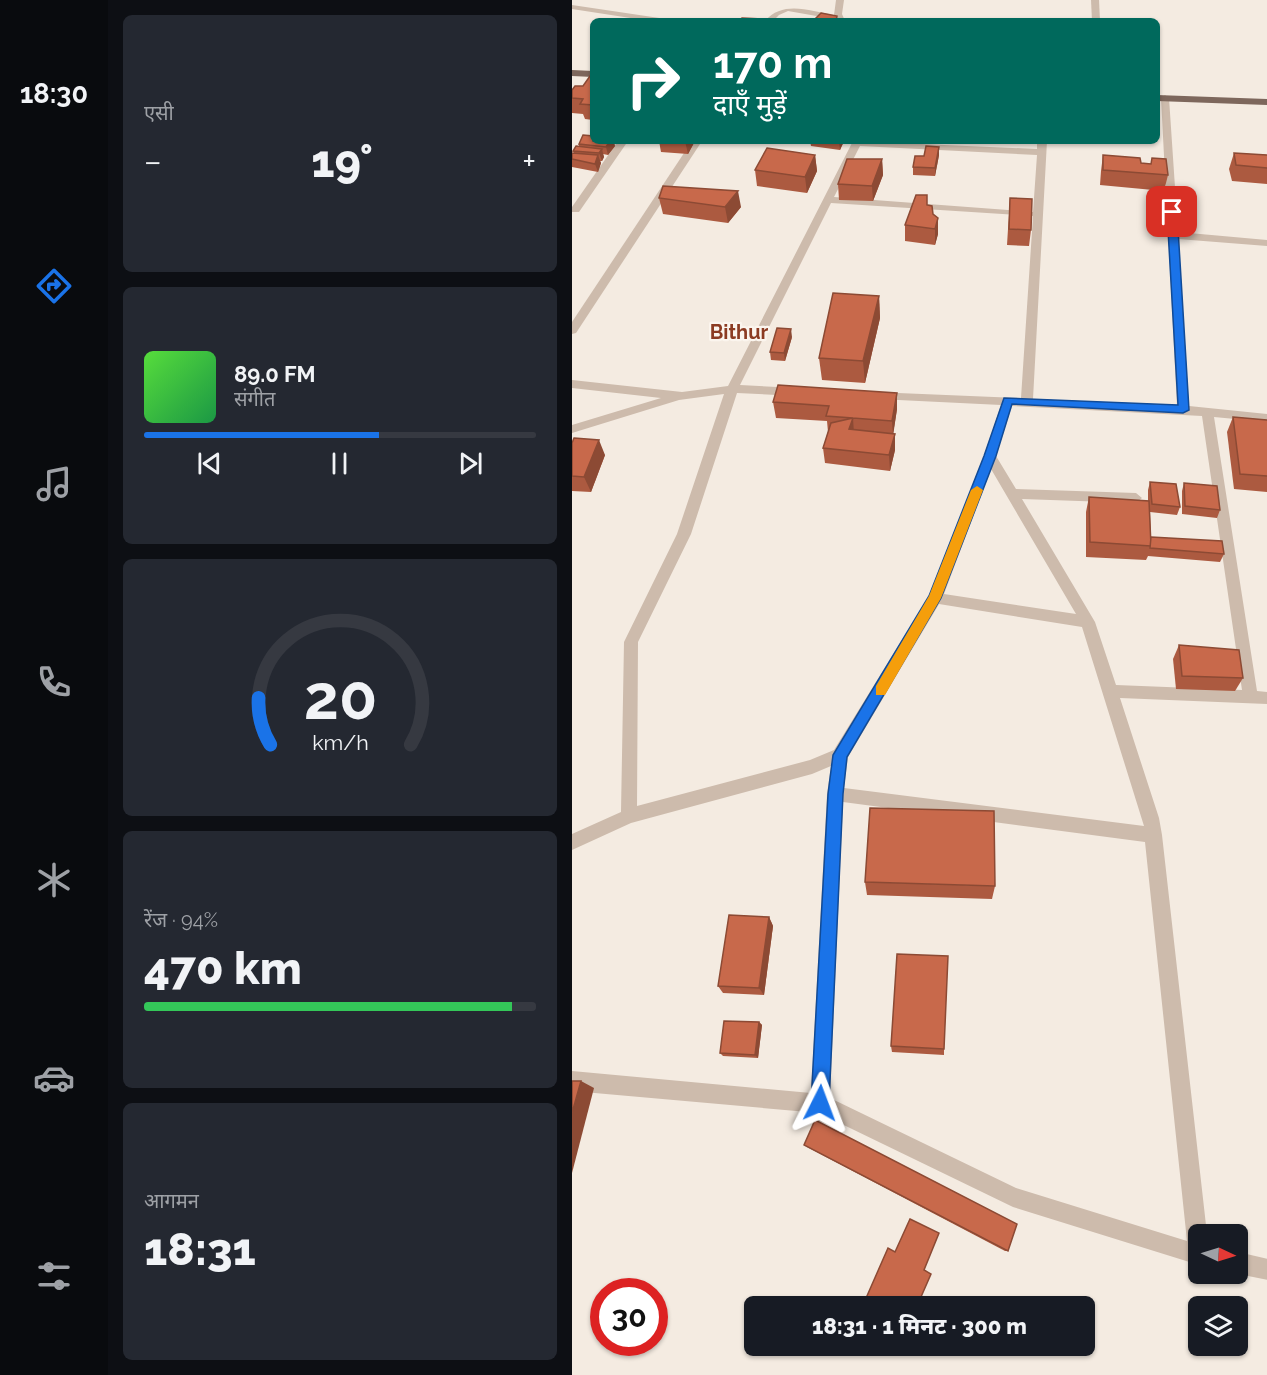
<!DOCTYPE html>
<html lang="hi">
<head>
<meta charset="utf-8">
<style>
	body { margin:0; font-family:Raleway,"Noto Sans Devanagari",sans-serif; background:#242831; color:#f1f3f6; height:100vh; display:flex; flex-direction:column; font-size:22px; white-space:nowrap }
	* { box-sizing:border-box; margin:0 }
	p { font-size:20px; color:#9ea1a6 }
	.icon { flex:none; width:33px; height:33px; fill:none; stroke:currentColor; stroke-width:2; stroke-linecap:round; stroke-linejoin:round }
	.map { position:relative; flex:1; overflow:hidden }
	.side { display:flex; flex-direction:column; gap:15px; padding:15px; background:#0d0f14; width:464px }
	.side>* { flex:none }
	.banner { position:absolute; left:18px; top:18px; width:570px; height:126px; border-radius:9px; box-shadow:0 2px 4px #0004; background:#00695c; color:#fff; overflow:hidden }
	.needle { width:39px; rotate:94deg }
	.controls { position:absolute; left:616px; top:1224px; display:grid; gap:12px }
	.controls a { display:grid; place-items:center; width:60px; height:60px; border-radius:9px; background:#171b24; box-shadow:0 2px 4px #0004; font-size:30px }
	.speed { position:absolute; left:18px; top:1278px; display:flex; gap:12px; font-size:30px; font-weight:700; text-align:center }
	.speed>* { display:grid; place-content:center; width:78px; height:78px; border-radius:50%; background:#171b24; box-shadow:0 2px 4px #0004; line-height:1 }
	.speed .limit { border:9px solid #d22; background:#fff; color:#111 }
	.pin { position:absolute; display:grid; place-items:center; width:51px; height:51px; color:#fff; margin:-26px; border-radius:12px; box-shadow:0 3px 9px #0006 }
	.me { position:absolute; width:66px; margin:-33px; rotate:3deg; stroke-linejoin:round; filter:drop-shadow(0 0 4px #0008) }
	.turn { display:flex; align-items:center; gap:21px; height:126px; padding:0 24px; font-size:27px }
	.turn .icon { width:78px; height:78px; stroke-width:2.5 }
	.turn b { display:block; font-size:42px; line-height:51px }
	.big { font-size:45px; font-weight:800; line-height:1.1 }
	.side .tile { flex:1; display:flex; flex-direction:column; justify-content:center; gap:9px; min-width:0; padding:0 21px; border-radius:9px; background:#242831 }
	.side .dial { align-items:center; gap:0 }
	.dial svg { height:156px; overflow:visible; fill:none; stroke:#363941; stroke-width:7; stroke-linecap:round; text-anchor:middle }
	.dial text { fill:#f1f3f6; stroke:none }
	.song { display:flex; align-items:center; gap:18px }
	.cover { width:72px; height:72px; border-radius:9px; background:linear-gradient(135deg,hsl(110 70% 55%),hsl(140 70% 35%)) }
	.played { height:6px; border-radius:3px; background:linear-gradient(90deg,#1a73e8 60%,#363941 60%) }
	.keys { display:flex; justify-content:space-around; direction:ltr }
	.heat { display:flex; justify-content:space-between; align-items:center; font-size:33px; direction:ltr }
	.charge { height:9px; border-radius:4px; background:linear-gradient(90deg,#34c759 94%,#363941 0) }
	.trip { position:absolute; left:172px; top:1296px; width:351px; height:60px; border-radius:9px; background:#171b24; box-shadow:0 2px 4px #0004; font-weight:800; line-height:60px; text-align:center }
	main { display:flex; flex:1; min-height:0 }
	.menu { display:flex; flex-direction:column; width:108px; justify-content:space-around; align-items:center; background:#090b0e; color:#9ea1a6 }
	.menu .icon { width:42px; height:42px }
	.menu .on { color:#1a73e8 }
	.menu b { font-size:27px; color:#f1f3f6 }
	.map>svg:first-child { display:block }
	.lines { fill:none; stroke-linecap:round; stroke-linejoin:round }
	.lane { fill:#cdbbac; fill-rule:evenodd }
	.street { fill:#cdbbac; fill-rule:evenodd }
	.primary { fill:#7d675c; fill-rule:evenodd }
	.wall { fill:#ac5a40 }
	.shaded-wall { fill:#8c4a34 }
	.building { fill:#c8694b; stroke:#8c4a34; stroke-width:1.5 }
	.route { fill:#1a73e8; stroke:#114b97; stroke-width:1.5 }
	.slow { fill:#f59e0b }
	.labels { text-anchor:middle; stroke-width:4.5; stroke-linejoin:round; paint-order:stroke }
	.far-district-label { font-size:20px; font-weight:bold; fill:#8c3b22; stroke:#fbf5ee }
</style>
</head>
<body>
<main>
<nav class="menu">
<b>18:30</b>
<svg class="icon on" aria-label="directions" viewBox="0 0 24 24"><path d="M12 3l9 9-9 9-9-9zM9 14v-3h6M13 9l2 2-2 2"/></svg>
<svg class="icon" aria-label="music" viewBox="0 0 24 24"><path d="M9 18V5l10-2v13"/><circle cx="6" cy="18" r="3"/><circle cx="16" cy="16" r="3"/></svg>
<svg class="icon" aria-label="phone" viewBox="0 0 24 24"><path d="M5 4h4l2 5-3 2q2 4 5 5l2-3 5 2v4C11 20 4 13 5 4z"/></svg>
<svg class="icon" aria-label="climate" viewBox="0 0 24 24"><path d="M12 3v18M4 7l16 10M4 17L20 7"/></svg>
<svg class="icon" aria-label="car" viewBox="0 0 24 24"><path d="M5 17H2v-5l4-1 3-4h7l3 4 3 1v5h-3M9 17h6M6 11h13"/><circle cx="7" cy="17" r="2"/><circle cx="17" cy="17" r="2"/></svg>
<svg class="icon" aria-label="filters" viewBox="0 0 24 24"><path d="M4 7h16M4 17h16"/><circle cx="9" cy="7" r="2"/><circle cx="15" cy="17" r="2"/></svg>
</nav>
<section class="side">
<div class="tile"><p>एसी</p>
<div class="heat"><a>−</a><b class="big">19°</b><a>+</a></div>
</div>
<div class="tile">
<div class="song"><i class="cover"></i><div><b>89.0 FM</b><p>संगीत</p></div></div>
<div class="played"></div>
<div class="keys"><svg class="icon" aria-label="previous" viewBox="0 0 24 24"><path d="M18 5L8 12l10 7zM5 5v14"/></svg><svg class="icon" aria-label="pause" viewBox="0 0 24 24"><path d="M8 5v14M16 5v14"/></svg><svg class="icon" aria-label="next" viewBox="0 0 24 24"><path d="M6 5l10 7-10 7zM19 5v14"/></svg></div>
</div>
<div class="tile dial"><svg viewBox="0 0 100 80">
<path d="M14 69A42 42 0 1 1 86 69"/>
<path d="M14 69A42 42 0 0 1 8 45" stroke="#1a73e8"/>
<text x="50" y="56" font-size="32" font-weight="700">20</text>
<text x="50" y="72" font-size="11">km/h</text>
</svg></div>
<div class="tile"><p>रेंज · 94%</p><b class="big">470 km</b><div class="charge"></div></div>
<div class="tile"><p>आगमन</p><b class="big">18:31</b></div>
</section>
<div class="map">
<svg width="696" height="1375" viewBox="0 0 696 1375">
	<rect width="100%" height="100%" fill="#f4ebe1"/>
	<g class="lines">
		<polygon class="lane" points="519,0 527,0 528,21 520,21"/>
		<g class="street">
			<path d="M264,0H272L270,14L273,21L216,11L207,15L201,21H193C211,0 238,11 262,15Z"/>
			<polygon points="0,5 94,19 98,21 78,21 0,9"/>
			<path d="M593,95L597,98L606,232L696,240V246L606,239L617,406L696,414V422L642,417L685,691L696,692V704L548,698L587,818L590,835L635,1234H627V1265L441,1207L247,1113L0,1091V1071L239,1093L255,794L259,766L240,774L59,823L0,850V834L49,812L52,642L105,534L152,394L107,400L0,433V425L89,398L0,388V380L110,392L156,386L281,141L465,149V141H475L461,399L605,406L589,98ZM288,146L465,155L461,212L262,197ZM259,203L461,216L449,398L302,392V398L306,399L429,405L412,456L357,596L262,750L238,760L65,806L66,642L119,534L165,393L225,396L231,392L225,388L168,385ZM440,406L630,416L670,690L544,685L523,622L450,499L564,503L570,498L564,493L444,489L424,456ZM419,469L504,614L372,594ZM367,604L510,627L572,826L272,788L276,757ZM271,802L573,842L615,1241L444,1188L258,1098Z"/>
			<polygon points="46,141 56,141 7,212 0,212 0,207"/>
			<polygon points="120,141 130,141 4,333 0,334 0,322"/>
			<polygon points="666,1252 696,1259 696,1280 666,1274"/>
		</g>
		<g class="primary">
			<polygon points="0,70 21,71 21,77 0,76"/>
			<polygon points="585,95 696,99 696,105 585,101"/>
		</g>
	</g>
	<g class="wall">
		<polygon points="21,76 21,120 13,119 11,114 0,113 0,90 11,86"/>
		<polygon points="87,141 123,141 116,154 89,152"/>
		<polygon points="238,141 272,141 268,150 239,146"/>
		<polygon points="7,144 43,146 36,155 31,154 32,157 30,161 28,161 29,163 26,172 0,167 0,153 2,153 1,151 7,147"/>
		<polygon points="662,153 696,155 696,184 660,181 657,169"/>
		<polygon points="243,155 245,171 235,193 185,186 183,170"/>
		<polygon points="367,155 363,176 341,175 341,167 352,156"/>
		<polygon points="531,155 569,163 579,164 580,158 596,175 592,191 528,185 529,171"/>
		<polygon points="310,159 311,175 301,201 267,200 266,184"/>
		<polygon points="87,198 169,207 156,223 91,214"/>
		<polygon points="438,198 459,230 457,246 435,245"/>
		<polygon points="355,205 361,214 366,218 366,234 363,245 333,241 333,225"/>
		<polygon points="307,296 308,318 293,383 250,380 247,358"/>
		<polygon points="220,337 213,361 199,360 198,352"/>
		<polygon points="201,402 325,409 321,434 323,434 323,450 318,471 253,463 251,448 256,432 255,421 204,418"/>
		<polygon points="661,417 696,420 696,492 662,489 655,432"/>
		<polygon points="0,443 33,455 19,492 0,491"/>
		<polygon points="578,482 608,507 605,515 578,512 579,537 652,554 648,562 576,556 574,560 514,557 514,512 517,497 576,501 576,490"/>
		<polygon points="612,483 648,510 645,518 610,514 610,491"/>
		<polygon points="607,645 671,678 663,691 604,689 601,659"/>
		<polygon points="293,882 423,886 420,899 295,895"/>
		<polygon points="197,917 201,926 192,995 151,993 146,986"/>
		<polygon points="187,1022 190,1025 186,1058 151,1056 148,1053"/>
		<polygon points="319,1046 372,1049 372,1055 320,1052"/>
		<polygon points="232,1145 436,1251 433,1251 235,1147"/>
	</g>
	<g class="shaded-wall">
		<polygon points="38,141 42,141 43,146 36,155 34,147"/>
		<polygon points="113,141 123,141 116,154"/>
		<polygon points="267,141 272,141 268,150"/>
		<polygon points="367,147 367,155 363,176 363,168"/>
		<polygon points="30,149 32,157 30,161 27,153"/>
		<polygon points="26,155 29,163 26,172 23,164"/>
		<polygon points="243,155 245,171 235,193 233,177"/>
		<polygon points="310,159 311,175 301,201 300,186"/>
		<polygon points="166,191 169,207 156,223 153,207"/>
		<polygon points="366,218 366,234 363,245 363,229"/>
		<polygon points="307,296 308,318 293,383 291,361"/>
		<polygon points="219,329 220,337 213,361 212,353"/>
		<polygon points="325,393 325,409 321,436 320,421"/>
		<polygon points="281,418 282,434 277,429"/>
		<polygon points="323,434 323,450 318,471 317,455"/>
		<polygon points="27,440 33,455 19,492 12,477"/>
		<polygon points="197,917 201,926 192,995 187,988"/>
		<polygon points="187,1022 190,1025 186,1058 183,1055"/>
		<polygon points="9,1081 22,1088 0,1173 0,1113"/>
	</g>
	<g class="building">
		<polygon points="249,13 265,16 264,21 241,21"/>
		<polygon points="170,18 189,19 187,21 167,21"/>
		<polygon points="18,76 21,76 21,105 8,104 11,99 0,98 0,90 3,86 11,86"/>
		<polygon points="11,135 21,136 21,141 38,141 34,147 7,144"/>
		<polygon points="4,146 30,149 27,153 1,151"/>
		<polygon points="354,146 367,147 363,168 341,167 343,156 352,156"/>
		<polygon points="195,148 243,155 233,177 183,170"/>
		<polygon points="0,153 26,155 23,164 0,159"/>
		<polygon points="662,153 696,155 696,168 664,165"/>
		<polygon points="531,155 568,158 569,163 579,164 580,158 594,159 596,175 531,170"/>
		<polygon points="275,159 310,159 300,186 266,184"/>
		<polygon points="91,186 166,191 153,207 87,198"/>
		<polygon points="344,195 355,195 355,205 360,206 361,214 366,218 363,229 333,225"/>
		<polygon points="438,198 460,199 459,230 437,229"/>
		<polygon points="261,293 307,296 291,361 247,358"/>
		<polygon points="205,328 219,329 212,353 198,352"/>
		<polygon points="206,385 325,393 320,421 281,418 277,429 323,434 317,455 251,448 259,423 281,418 254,416 257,406 201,402"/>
		<polygon points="661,417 696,420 696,476 668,474"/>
		<polygon points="2,438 27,440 12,477 0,476 0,443"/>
		<polygon points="578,482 604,484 608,507 580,504"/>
		<polygon points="612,483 645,486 648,510 613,506"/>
		<polygon points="517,497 577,501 579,546 518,542"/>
		<polygon points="579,537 650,541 652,554 578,548"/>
		<polygon points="607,645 667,650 671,678 610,676"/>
		<polygon points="298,808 422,811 423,886 293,882"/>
		<polygon points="157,915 197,917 187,988 146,986"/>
		<polygon points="325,954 376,956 372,1049 319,1046"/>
		<polygon points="152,1021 187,1022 183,1055 148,1053"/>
		<polygon points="0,1081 9,1081 0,1113"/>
		<polygon points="243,1120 445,1224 436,1251 232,1145"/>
		<polygon points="338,1219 367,1233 352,1270 359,1274 345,1306 294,1306 291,1305 316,1248 323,1252"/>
	</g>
	<polygon class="route" points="600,210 605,212 617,410 611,413 440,404 424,456 369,598 275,757 271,794 257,1103 254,1109 248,1111 242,1109 239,1103 256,794 261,755 357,596 412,456 432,398 606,405 595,212"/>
	<polygon class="slow" points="405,486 411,490 369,598 313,695 304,695 304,686 357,596 399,490"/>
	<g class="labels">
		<g class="far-district-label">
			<text x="167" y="339">Bithur</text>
		</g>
	</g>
</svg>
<div class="controls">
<a><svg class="needle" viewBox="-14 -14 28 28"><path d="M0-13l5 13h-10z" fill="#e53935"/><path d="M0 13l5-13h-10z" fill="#9ea1a6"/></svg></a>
<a><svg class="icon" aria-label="layers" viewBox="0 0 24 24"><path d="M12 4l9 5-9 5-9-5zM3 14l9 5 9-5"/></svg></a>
</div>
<div class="speed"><div class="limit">30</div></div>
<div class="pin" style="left:600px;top:212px;background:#d93025"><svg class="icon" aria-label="arrive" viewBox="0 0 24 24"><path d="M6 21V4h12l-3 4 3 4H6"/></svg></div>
<svg class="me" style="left:248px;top:1103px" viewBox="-20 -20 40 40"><path d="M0-17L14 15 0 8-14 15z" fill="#1a73e8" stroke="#fff" stroke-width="4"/></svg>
<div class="trip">18:31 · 1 मिनट · 300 m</div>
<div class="banner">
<div class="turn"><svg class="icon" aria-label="right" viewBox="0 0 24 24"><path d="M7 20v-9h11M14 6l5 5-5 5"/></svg><div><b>170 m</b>दाएँ मुड़ें</div></div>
</div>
</div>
</main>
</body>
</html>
